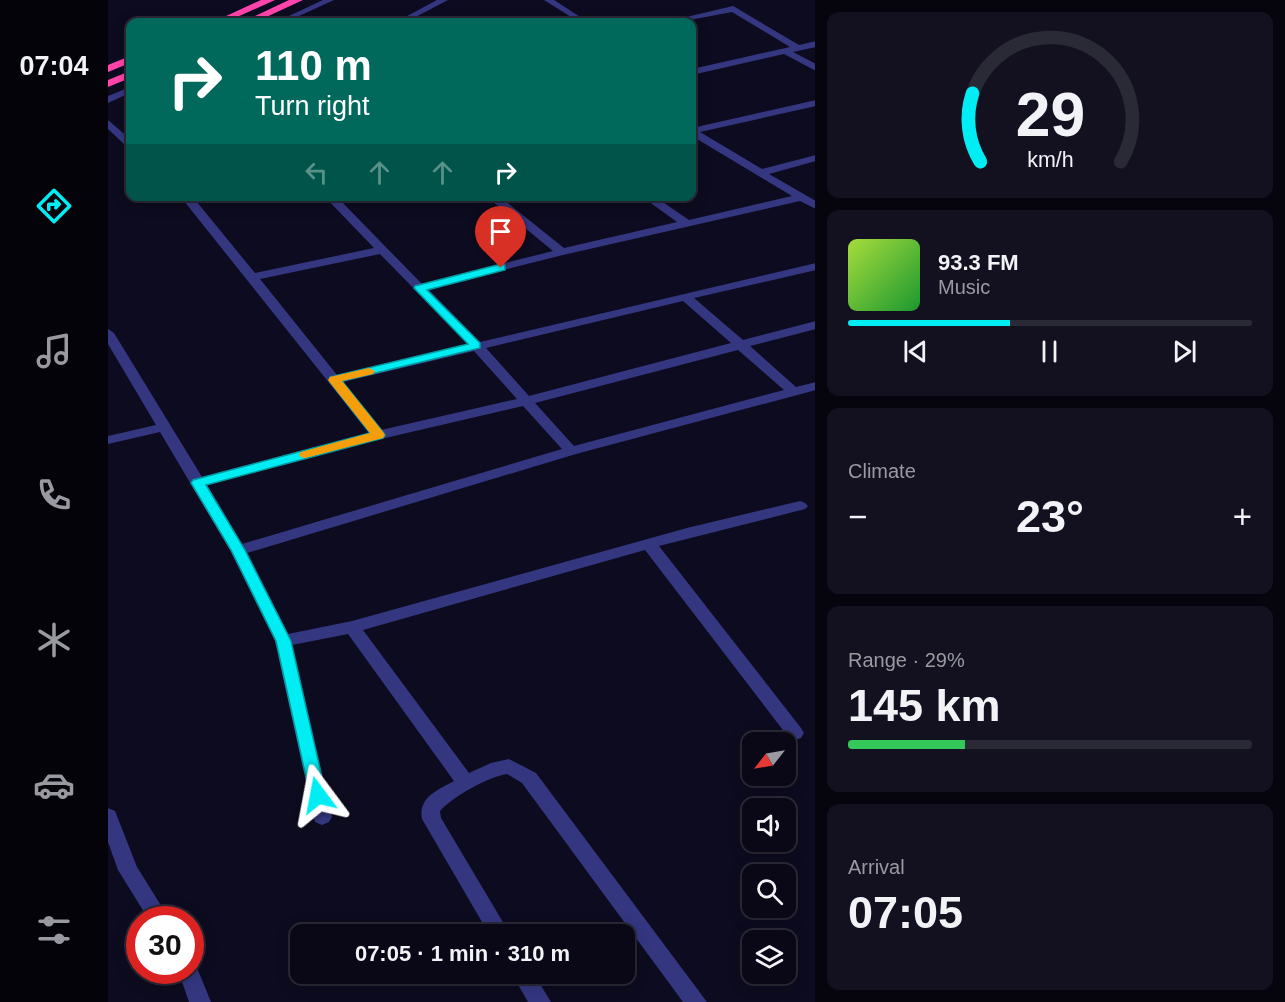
<!DOCTYPE html>
<html lang="en">
<head>
<meta charset="utf-8">
<style>
	body { margin:0; font-family:Helvetica,sans-serif; background:#131120; color:#f1f3f6; height:100vh; display:flex; flex-direction:column; font-size:22px; white-space:nowrap }
	* { box-sizing:border-box; margin:0 }
	p { font-size:20px; color:#999aa1 }
	.icon { flex:none; width:33px; height:33px; fill:none; stroke:currentColor; stroke-width:2; stroke-linecap:round; stroke-linejoin:round }
	.map { position:relative; flex:1; overflow:hidden }
	.sheet { display:flex; flex-direction:column; gap:12px; padding:12px; background:#06040d; width:470px }
	.sheet>* { flex:none }
	.banner { position:absolute; left:18px; top:18px; width:570px; height:183px; border-radius:12px; box-shadow:0 3px 15px #0003,0 0 0 2px #2a2936; background:#00695c; color:#fff; overflow:hidden }
	.needle { width:39px; rotate:239deg }
	.fabs { position:absolute; left:634px; top:732px; display:grid; gap:12px }
	.fabs a { display:grid; place-items:center; width:54px; height:54px; border-radius:12px; background:#0a0817; box-shadow:0 3px 15px #0003,0 0 0 2px #2a2936; font-size:30px }
	.speed { position:absolute; left:18px; top:906px; display:flex; gap:12px; font-size:30px; font-weight:700; text-align:center }
	.speed>* { display:grid; place-content:center; width:78px; height:78px; border-radius:50%; background:#0a0817; box-shadow:0 3px 15px #0003,0 0 0 2px #2a2936; line-height:1 }
	.speed .limit { border:9px solid #d22; background:#fff; color:#111 }
	.pin { position:absolute; display:grid; place-items:center; width:51px; height:51px; color:#fff; margin:-62px -26px; border-radius:50% 50% 50% 0; rotate:-45deg; box-shadow:0 0 6px #0007 }
	.pin .icon { rotate:45deg }
	.me { position:absolute; width:66px; margin:-33px; rotate:347deg; stroke-linejoin:round; filter:drop-shadow(0 0 4px #0008) }
	.turn { display:flex; align-items:center; gap:21px; height:126px; padding:0 30px; font-size:27px }
	.turn .icon { width:78px; height:78px; stroke-width:2.5 }
	.turn b { display:block; font-size:42px; line-height:51px }
	.lanes { display:flex; align-items:center; height:57px; padding:0 30px; background:#0003; justify-content:center; gap:30px; direction:ltr }
	.lanes .off { opacity:.35 }
	.big { font-size:45px; font-weight:600; line-height:1.1 }
	.sheet .widget { flex:1; display:flex; flex-direction:column; justify-content:center; gap:9px; min-width:0; padding:0 21px; border-radius:12px; background:#131120 }
	.sheet .dial { align-items:center; gap:0 }
	.dial svg { height:156px; overflow:visible; fill:none; stroke:#2a2936; stroke-width:7; stroke-linecap:round; text-anchor:middle }
	.dial text { fill:#f1f3f6; stroke:none }
	.song { display:flex; align-items:center; gap:18px }
	.cover { width:72px; height:72px; border-radius:9px; background:linear-gradient(135deg,hsl(80 70% 55%),hsl(130 70% 35%)) }
	.played { height:6px; border-radius:3px; background:linear-gradient(90deg,#00edf4 40%,#2a2936 40%) }
	.keys { display:flex; justify-content:space-around; direction:ltr }
	.heat { display:flex; justify-content:space-between; align-items:center; font-size:33px; direction:ltr }
	.charge { height:9px; border-radius:4px; background:linear-gradient(90deg,#34c759 29%,#2a2936 0) }
	.trip { position:absolute; left:182px; top:924px; width:345px; height:60px; border-radius:12px; background:#0a0817; box-shadow:0 3px 15px #0003,0 0 0 2px #2a2936; font-weight:600; line-height:60px; text-align:center }
	main { display:flex; flex:1; min-height:0 }
	.menu { display:flex; flex-direction:column; width:108px; justify-content:space-around; align-items:center; background:#040309; color:#999aa1 }
	.menu .icon { width:42px; height:42px }
	.menu .on { color:#00edf4 }
	.menu b { font-size:27px; color:#f1f3f6 }
	.map>svg:first-child { display:block }
	.lines { fill:none; stroke-linecap:round; stroke-linejoin:round }
	.minor { fill:#343780; fill-rule:evenodd }
	.highway { fill:#ff44ab; fill-rule:evenodd }
	.route { fill:#00edf4; stroke:#009a9f; stroke-width:1.5 }
	.slow { fill:#f59e0b }
</style>
</head>
<body>
<main>
<nav class="menu">
<b>07:04</b>
<svg class="icon on" aria-label="directions" viewBox="0 0 24 24"><path d="M12 3l9 9-9 9-9-9zM9 14v-3h6M13 9l2 2-2 2"/></svg>
<svg class="icon" aria-label="music" viewBox="0 0 24 24"><path d="M9 18V5l10-2v13"/><circle cx="6" cy="18" r="3"/><circle cx="16" cy="16" r="3"/></svg>
<svg class="icon" aria-label="phone" viewBox="0 0 24 24"><path d="M5 4h4l2 5-3 2q2 4 5 5l2-3 5 2v4C11 20 4 13 5 4z"/></svg>
<svg class="icon" aria-label="climate" viewBox="0 0 24 24"><path d="M12 3v18M4 7l16 10M4 17L20 7"/></svg>
<svg class="icon" aria-label="car" viewBox="0 0 24 24"><path d="M5 17H2v-5l4-1 3-4h7l3 4 3 1v5h-3M9 17h6M6 11h13"/><circle cx="7" cy="17" r="2"/><circle cx="17" cy="17" r="2"/></svg>
<svg class="icon" aria-label="filters" viewBox="0 0 24 24"><path d="M4 7h16M4 17h16"/><circle cx="9" cy="7" r="2"/><circle cx="15" cy="17" r="2"/></svg>
</nav>
<div class="map">
<svg width="708" height="1002" viewBox="0 0 708 1002">
	<rect width="100%" height="100%" fill="#0d0b1f"/>
	<g class="lines">
		<g class="minor">
			<polygon points="215,0 226,0 178,22 168,22"/>
			<polygon points="329,0 340,0 298,22 288,22"/>
			<polygon points="436,0 446,0 480,22 471,22"/>
			<polygon points="625,6 691,45 708,41 708,47 685,52 708,64 708,71 676,54 584,75 584,69 682,47 624,12 571,22 557,22"/>
			<polygon points="22,87 22,93 0,103 0,96"/>
			<path d="M708,100V106L592,132L654,169L708,155V161L661,174L708,201V209L692,201L455,255L320,289L372,342L708,263V270L586,298L635,340L708,321V329L642,346L688,387L708,382V390L468,454L139,553L180,634L244,621L579,528L692,501L697,503L700,506L697,509L551,546L693,728L696,733L693,738L687,740L681,738L537,550L255,630L361,773L383,763L401,759L428,773L599,1002H575L414,783L399,774C380,777 344,797 332,811L333,818L402,934H381L314,819C310,797 330,790 346,781L240,634L184,645L224,817L221,822L214,825L207,822L167,641L122,550L52,432L0,444V436L48,425L0,344V329L6,333L94,477L261,433L72,196H84L147,273L266,248L216,196H228L314,284L445,251L378,196H391L456,248L569,222L533,196H546L581,220L684,196L584,136V128ZM272,254L360,344L229,375L152,279ZM575,301L623,343L421,396L378,348ZM630,350L676,390L466,446L427,403ZM366,351L409,399L273,430L235,382ZM415,406L454,449L134,544L99,485L273,439Z"/>
			<polygon points="0,120 22,139 22,147 18,146 0,129"/>
			<polygon points="0,808 7,811 29,867 62,920 41,920 10,870 0,842"/>
			<polygon points="82,962 87,963 103,1002 81,1002 70,970 82,970"/>
			<polygon points="404,974 426,974 443,1002 420,1002"/>
		</g>
		<g class="highway">
			<polygon points="153,0 167,0 118,22 105,22"/>
			<polygon points="181,0 195,0 154,19 145,17"/>
			<polygon points="22,56 22,63 0,72 0,65"/>
			<polygon points="22,71 22,78 0,87 0,80"/>
		</g>
	</g>
	<polygon class="route" points="393,264 397,265 397,270 319,290 372,343 372,348 234,381 275,432 277,435 275,438 98,485 137,550 183,641 218,795 216,800 210,802 203,800 168,641 123,550 83,483 85,480 262,433 222,382 222,377 360,344 306,288 307,286"/>
	<polygon class="slow" points="261,368 267,371 265,374 234,381 275,432 277,435 275,438 197,458 193,457 191,455 193,452 262,433 220,380 222,377"/>
</svg>
<div class="fabs">
<a><svg class="needle" viewBox="-14 -14 28 28"><path d="M0-13l5 13h-10z" fill="#e53935"/><path d="M0 13l5-13h-10z" fill="#999aa1"/></svg></a>
<a><svg class="icon" aria-label="sound" viewBox="0 0 24 24"><path d="M4 9h4l5-4v14l-5-4H4zM17 9q2 3 0 6"/></svg></a>
<a><svg class="icon" aria-label="search" viewBox="0 0 24 24"><circle cx="10" cy="10" r="6"/><path d="M15 15l6 6"/></svg></a>
<a><svg class="icon" aria-label="layers" viewBox="0 0 24 24"><path d="M12 4l9 5-9 5-9-5zM3 14l9 5 9-5"/></svg></a>
</div>
<div class="speed"><div class="limit">30</div></div>
<div class="pin" style="left:393px;top:268px;background:#d93025"><svg class="icon" aria-label="arrive" viewBox="0 0 24 24"><path d="M6 21V4h12l-3 4 3 4H6"/></svg></div>
<svg class="me" style="left:210px;top:795px" viewBox="-20 -20 40 40"><path d="M0-17L14 15 0 8-14 15z" fill="#00edf4" stroke="#fff" stroke-width="4"/></svg>
<div class="trip">07:05 · 1 min · 310 m</div>
<div class="banner">
<div class="turn"><svg class="icon" aria-label="right" viewBox="0 0 24 24"><path d="M7 20v-9h11M14 6l5 5-5 5"/></svg><div><b>110 m</b>Turn right</div></div>
<div class="lanes"><svg class="icon off" aria-label="left" viewBox="0 0 24 24"><path d="M17 20v-9H6M10 6l-5 5 5 5"/></svg><svg class="icon off" aria-label="ahead" viewBox="0 0 24 24"><path d="M12 20V5M6 11l6-6 6 6"/></svg><svg class="icon off" aria-label="ahead" viewBox="0 0 24 24"><path d="M12 20V5M6 11l6-6 6 6"/></svg><svg class="icon" aria-label="right" viewBox="0 0 24 24"><path d="M7 20v-9h11M14 6l5 5-5 5"/></svg></div>
</div>
</div>
<section class="sheet">
<div class="widget dial"><svg viewBox="0 0 100 80">
<path d="M14 69A42 42 0 1 1 86 69"/>
<path d="M14 69A42 42 0 0 1 10 34" stroke="#00edf4"/>
<text x="50" y="56" font-size="32" font-weight="700">29</text>
<text x="50" y="72" font-size="11">km/h</text>
</svg></div>
<div class="widget">
<div class="song"><i class="cover"></i><div><b>93.3 FM</b><p>Music</p></div></div>
<div class="played"></div>
<div class="keys"><svg class="icon" aria-label="previous" viewBox="0 0 24 24"><path d="M18 5L8 12l10 7zM5 5v14"/></svg><svg class="icon" aria-label="pause" viewBox="0 0 24 24"><path d="M8 5v14M16 5v14"/></svg><svg class="icon" aria-label="next" viewBox="0 0 24 24"><path d="M6 5l10 7-10 7zM19 5v14"/></svg></div>
</div>
<div class="widget"><p>Climate</p>
<div class="heat"><a>−</a><b class="big">23°</b><a>+</a></div>
</div>
<div class="widget"><p>Range · 29%</p><b class="big">145 km</b><div class="charge"></div></div>
<div class="widget"><p>Arrival</p><b class="big">07:05</b></div>
</section>
</main>
</body>
</html>
